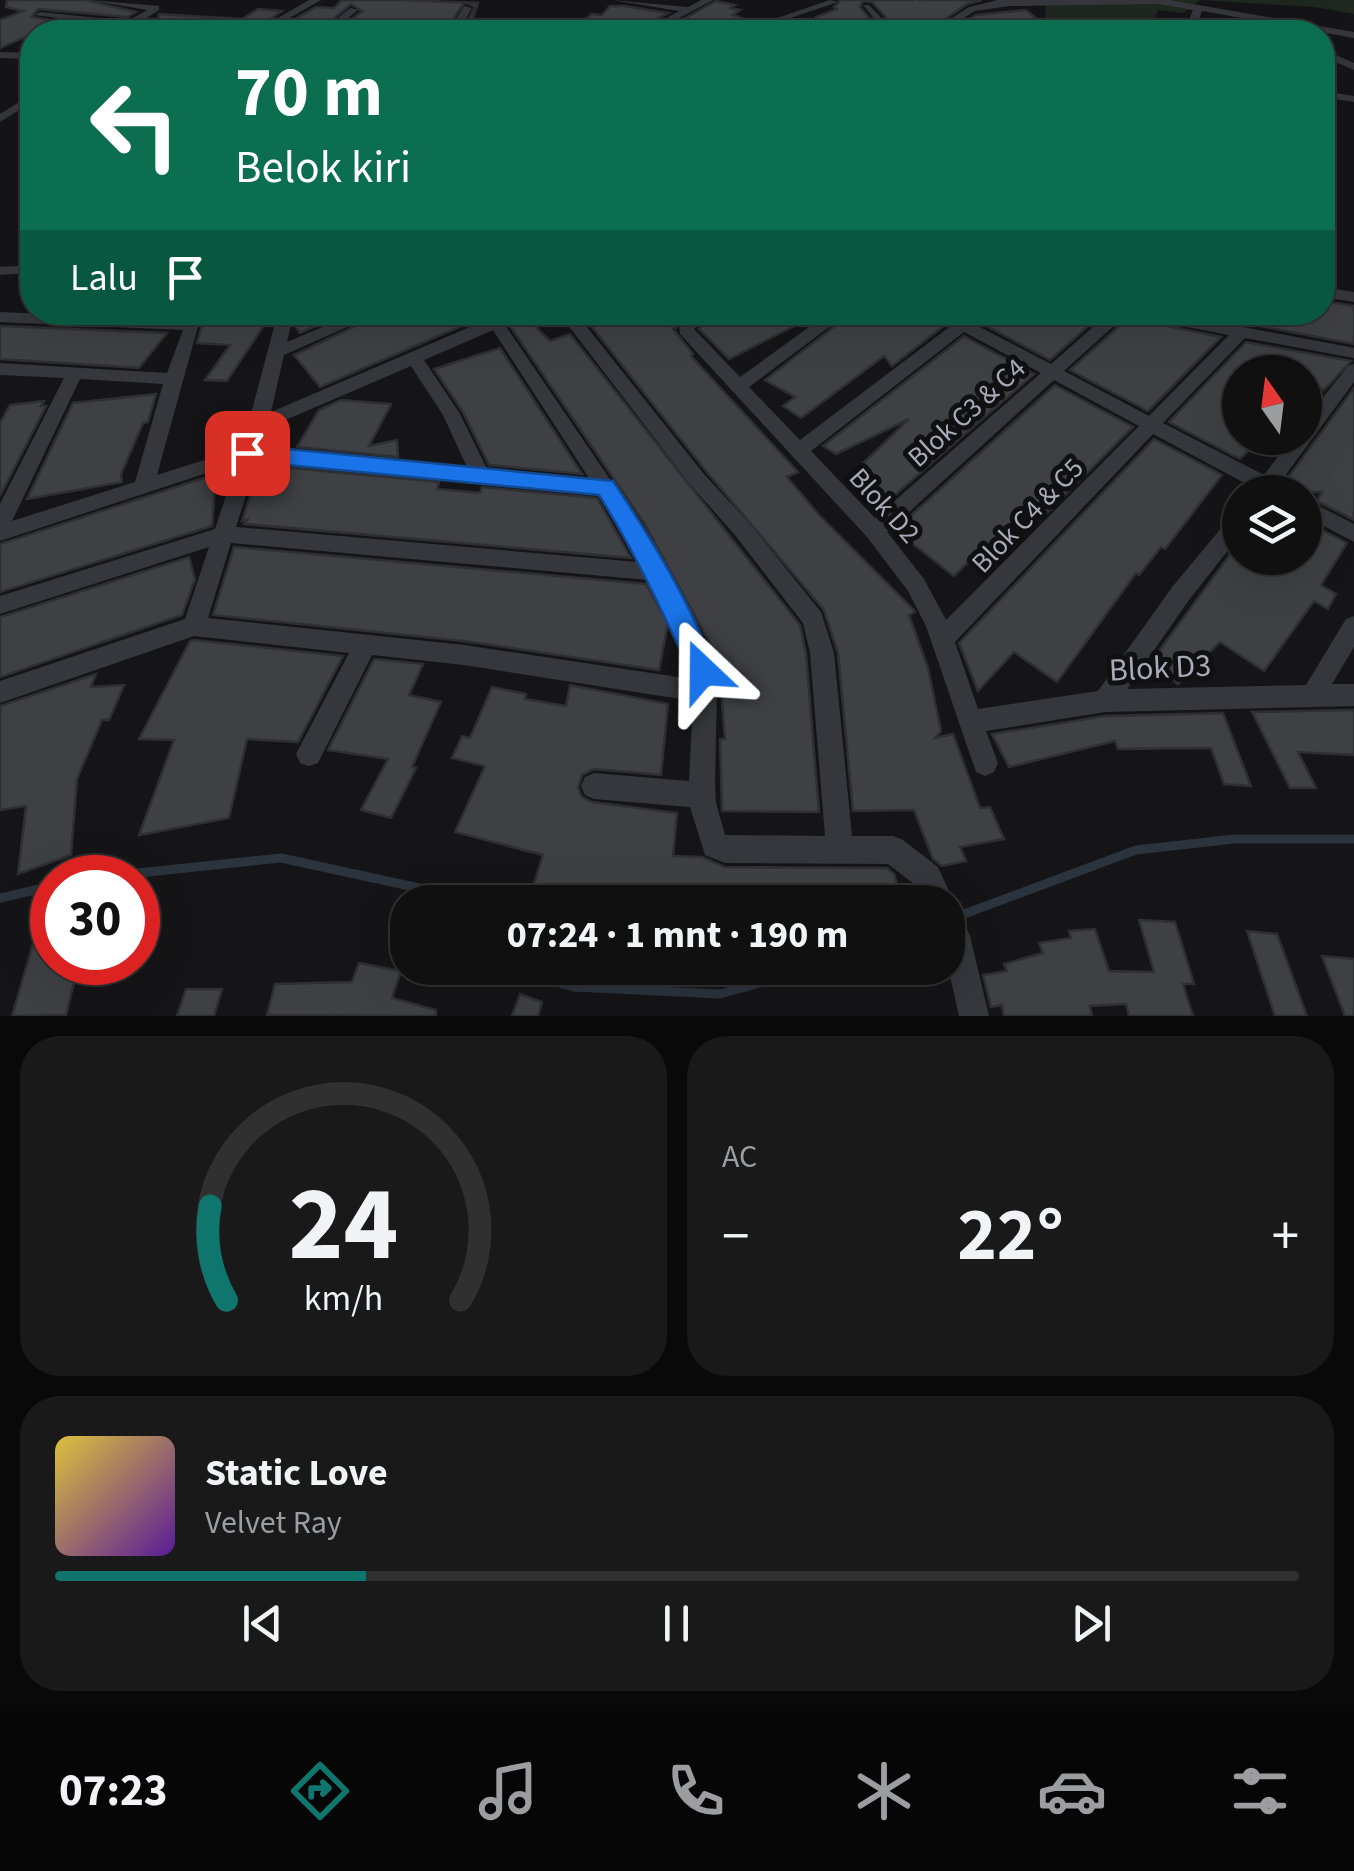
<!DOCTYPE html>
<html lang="id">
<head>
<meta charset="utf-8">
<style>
	body { margin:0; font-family:"Source Sans 3",sans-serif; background:#19191a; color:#f1f3f6; height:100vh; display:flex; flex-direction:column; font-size:38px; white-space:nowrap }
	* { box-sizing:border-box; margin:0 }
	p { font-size:32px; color:#9c9d9f }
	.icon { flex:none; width:55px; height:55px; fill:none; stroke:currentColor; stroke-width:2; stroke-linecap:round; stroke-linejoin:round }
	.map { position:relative; height:1016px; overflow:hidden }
	.drawer { display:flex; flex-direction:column; gap:20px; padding:20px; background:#090909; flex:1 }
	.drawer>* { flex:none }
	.top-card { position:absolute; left:20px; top:20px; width:1315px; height:305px; border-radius:40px; box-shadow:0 10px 40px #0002,0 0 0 2px #303031; background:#0b6e4f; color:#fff; overflow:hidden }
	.needle { width:65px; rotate:346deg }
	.tools { position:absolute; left:1222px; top:355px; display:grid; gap:20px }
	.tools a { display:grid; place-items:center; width:100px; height:100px; border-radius:50%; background:#101011; box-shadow:0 10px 40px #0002,0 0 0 2px #303031; font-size:50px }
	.speed { position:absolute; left:30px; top:855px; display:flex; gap:20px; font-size:50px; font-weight:700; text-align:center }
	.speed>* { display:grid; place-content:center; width:130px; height:130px; border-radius:50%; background:#101011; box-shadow:0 10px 40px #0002,0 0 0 2px #303031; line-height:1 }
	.speed .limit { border:15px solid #d22; background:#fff; color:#111 }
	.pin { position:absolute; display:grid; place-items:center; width:85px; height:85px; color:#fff; margin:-42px; border-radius:20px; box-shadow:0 5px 15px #0006 }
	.me { position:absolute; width:110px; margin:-55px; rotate:337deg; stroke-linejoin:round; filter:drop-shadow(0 0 8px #0008) }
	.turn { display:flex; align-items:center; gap:35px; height:210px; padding:0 50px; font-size:45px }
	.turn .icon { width:130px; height:130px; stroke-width:2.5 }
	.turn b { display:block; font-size:70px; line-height:85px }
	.then { display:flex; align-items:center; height:95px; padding:0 50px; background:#0003; gap:20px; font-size:38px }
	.big { font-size:75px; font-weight:700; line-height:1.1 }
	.drawer .widget { flex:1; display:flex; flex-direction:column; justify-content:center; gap:15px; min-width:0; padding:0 35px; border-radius:40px; background:#19191a }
	.drawer .dial { align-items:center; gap:0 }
	.dial svg { height:260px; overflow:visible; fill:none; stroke:#303031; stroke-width:7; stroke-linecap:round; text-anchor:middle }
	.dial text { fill:#f1f3f6; stroke:none }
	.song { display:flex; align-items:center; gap:30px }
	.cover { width:120px; height:120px; border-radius:15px; background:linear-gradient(135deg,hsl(50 70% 55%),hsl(270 70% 35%)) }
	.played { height:10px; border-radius:5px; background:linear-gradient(90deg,#0f766e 25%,#303031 25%) }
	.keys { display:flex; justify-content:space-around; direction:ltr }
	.heat { display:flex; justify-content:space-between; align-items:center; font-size:55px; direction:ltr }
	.drawer .tiles { flex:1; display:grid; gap:20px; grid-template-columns:1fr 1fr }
	.widget:last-child { grid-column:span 2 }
	.trip { position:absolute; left:390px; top:885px; width:575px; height:100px; border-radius:40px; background:#101011; box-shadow:0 10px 40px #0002,0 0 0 2px #303031; font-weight:700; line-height:100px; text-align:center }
	.tabs { display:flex; height:160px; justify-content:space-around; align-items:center; background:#060607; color:#9c9d9f }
	.tabs .icon { width:70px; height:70px }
	.tabs .active { color:#0f766e }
	.tabs b { font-size:45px; color:#f1f3f6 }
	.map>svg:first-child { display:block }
	.green { fill:#1f2721 }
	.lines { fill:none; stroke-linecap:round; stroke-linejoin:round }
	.stream { stroke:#2b333c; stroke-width:9 }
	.building { fill:#3f4044; stroke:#2f2f33; stroke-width:2.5 }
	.path-far1 { stroke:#3c3e43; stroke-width:2.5; stroke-dasharray:2.5 4; stroke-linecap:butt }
	.path { stroke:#3c3e43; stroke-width:4; stroke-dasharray:4 6; stroke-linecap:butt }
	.minor { fill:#36373c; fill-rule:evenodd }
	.route { fill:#1a73e8; stroke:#114b97; stroke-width:2.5 }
	.labels { text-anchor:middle; stroke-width:10; stroke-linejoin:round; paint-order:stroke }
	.street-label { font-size:28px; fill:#a7abb8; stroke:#101012 }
	.near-street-label { font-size:32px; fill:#a7abb8; stroke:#101012 }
</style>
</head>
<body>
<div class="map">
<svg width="1354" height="1016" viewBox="0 0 1354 1016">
	<rect width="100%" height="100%" fill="#151517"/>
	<polygon class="green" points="1045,0 1354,0 1354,14 1315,7 1200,0 1183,13 1158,10 1152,25 1180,29 1176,32 1109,32 1046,25"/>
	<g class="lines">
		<g class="stream">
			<polyline points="91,878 281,858 433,891 444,902"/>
			<polyline points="0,898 52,886"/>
			<polyline points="948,920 1136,850 1234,839 1354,839"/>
			<polyline points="506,968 574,987 720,994 814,968"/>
		</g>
	</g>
	<g class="building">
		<polygon points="7,0 85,0 136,12 127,17 38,9 32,17 60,22 0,48 0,20 23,11 6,7"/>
		<polygon points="342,0 402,0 478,3 468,32 462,32 475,7 465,2 444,32 372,29 336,32 362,11 351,4 318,32 272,32 316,7 334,8"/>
		<polygon points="841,0 982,0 967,4 927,32 899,32 872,2 863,1 860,7 881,32 817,32 816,17 837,9 834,7"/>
		<polygon points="716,1 735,5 730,8 740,10 733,15 752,22 722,32 695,24 681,32 660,32"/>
		<polygon points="610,6 624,6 668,13 630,32 569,32 592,14 602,15"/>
		<polygon points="258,9 282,11 251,32 157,28 159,14 242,19"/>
		<polygon points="1026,10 1053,32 947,32 976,15"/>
		<polygon points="1322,301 1354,306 1354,344 1187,312 1322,314"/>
		<polygon points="206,312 273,312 227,381 205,380 230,345 197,343"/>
		<polygon points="298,312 347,312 300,333 295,326"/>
		<polygon points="385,312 494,312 320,387 294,355"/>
		<polygon points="580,312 687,312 677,321 676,328 670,325 693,354 691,356 798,472 787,477 820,516 913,609 915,612 909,615 928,668 941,731 935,738 953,734 980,808 990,807 1004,839 960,847 966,861 942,866 933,859 914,810 853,811 838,653 824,610 706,471"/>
		<polygon points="717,312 822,312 729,359 699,329"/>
		<polygon points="853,312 927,312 945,325 892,366 884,356 801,418 783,406 795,397 765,380"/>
		<polygon points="992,312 1104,312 1050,360 981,323"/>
		<polygon points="526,317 550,341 570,334 800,625 806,654 819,812 722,811 720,739 725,739 721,689 709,642 644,523 510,326"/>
		<polygon points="1128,318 1221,337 1148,411 1070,370"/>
		<polygon points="0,326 167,333 139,368 0,359"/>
		<polygon points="964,336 1034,374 888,501 848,478 909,419 836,454 823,446"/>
		<polygon points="1246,342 1351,361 1324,390 1305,381 1305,372 1240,372 1240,438 1260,438 1240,459 1169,422"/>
		<polygon points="500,348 582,474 489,465 463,412 434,369"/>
		<polygon points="1055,385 1133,427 1045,515 1030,507 987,551 982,548 954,576 895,530"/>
		<polygon points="1354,388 1354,520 1317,501 1322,492 1292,492 1284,483"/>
		<polygon points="156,394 148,422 143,423 121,474 122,482 27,499 73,403"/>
		<polygon points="341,400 391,404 369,446 397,440 398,457 297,447 319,410"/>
		<polygon points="44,401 41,406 46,406 0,496 0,423 10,405"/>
		<polygon points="1154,439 1222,475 1165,549 1161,547 1139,575 1136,573 1057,682 1014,652 978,691 959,643"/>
		<polygon points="260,465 439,482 437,489 480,493 482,487 597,498 631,558 244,524 247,520 242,521"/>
		<polygon points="216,474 212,526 0,592 0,544"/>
		<polygon points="1305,521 1347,543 1321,585 1336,594 1328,609 1314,601 1264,671 1220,642 1178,684 1150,663 1240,541 1240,558 1305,558"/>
		<polygon points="234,547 646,584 668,623 659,670 464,641 213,615"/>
		<polygon points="189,557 195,579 182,615 0,677 0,617"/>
		<polygon points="194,640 343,656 298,742 247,739 229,818 139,835 174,740 139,739 190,641"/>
		<polygon points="374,659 423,664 409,695 441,702 412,767 416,768 391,818 361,810 388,759 328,750"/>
		<polygon points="96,674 91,687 124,685 109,720 102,720 77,779 71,855 18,874 26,806 0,810 0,706"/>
		<polygon points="570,685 668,704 661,775 594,769 582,775 578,788 582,797 592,802 677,813 673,856 702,857 725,867 887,868 894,874 901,896 862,902 814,902 812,892 746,894 746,902 528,902 543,855 455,832 485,766 452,758 462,736 470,738 492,687 526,694 525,699 566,706"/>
		<polygon points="1354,710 1354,755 1298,752 1316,788 1290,788 1252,712"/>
		<polygon points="1223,713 1251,786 1224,784 1211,748 1118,749 1115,741 1009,767 992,734 1105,716"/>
		<polygon points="1139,920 1175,922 1194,984 1183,984 1193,1016 1129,1016 1126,1004 1090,1006 1092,1016 1004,1016 1002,1005 991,1007 983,975 1007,971 1004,964 1043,953 1039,943 1071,938 1069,931 1095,929 1109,971 1154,972"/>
		<polygon points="52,927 52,962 79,962 66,1015 12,1016 37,930"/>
		<polygon points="1247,931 1277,934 1307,1016 1275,1016"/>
		<polygon points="1322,956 1354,959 1354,1016 1345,1016"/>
		<polygon points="359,963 401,971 392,998 436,1010 436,1016 267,1015 275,984 352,982"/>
		<polygon points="186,989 222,989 214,1016 177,1016"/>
		<polygon points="520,994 542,1002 538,1016 512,1016"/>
	</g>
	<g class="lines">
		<polyline class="path-far1" points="915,0 947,7"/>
		<g class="path">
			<polyline points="209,324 264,323"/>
			<polyline points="466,510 473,492"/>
		</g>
		<g class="minor">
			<polygon points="89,0 159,6 159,10 131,28 156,32 112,32 120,26 35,15 40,12 128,21 147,10"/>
			<polygon points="309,0 321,0 265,32 254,32"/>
			<polygon points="612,0 688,7 701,0 713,0 653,32 642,32 679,11"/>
			<polygon points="830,0 838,2 749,32 736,32"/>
			<polygon points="998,0 1169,0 1354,32 1354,38 1202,11 1194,32 1184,32 1193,10 1159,4 1009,6 975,11 941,32 930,32 969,7"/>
			<polygon points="863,5 869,5 895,32 885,32"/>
			<polygon points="464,6 472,8 458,32 448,32"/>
			<polygon points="350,8 358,10 331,32 321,32"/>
			<polygon points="1322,49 1354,63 1354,70 1322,56"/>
			<polygon points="0,52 32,53 32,59 0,58"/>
			<polygon points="1322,91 1354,96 1354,102 1322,97"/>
			<polygon points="32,94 32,102 0,122 0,114"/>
			<polygon points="32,265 32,273 0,275 0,267"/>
			<polygon points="1322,287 1354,292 1354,302 1322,297"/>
			<path d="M0,312L186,320L190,312H202L157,475L242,448L278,312H294L287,342L358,312H381L284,355L271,412L505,312H527L505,325L641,525L705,644L717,690L715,781L716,803L725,835L825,836L810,653L803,623L735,535L689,483L558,312H575L703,473L749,523L821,612L834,653L852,836H893L903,840L938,867L954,902L952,906L958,909L970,936L989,1016H959L948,967V902H925L918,887L888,864L725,863L705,855L690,807L594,799L585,795L581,786L585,777L594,773L689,781L693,701L464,665L372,655L318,763L309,766L300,763L296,754L349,653L194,636L0,703V681L185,619L209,547L0,614V596L215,529L237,463L0,541V504L64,378L0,375V363L167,373L183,330L0,322ZM493,330L589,478L487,469L460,414L424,360ZM411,366L443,415L467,467L261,447L267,428ZM80,379L163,384L135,482L12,521ZM257,461L599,494L638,562L236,527ZM231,543L648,580L679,635L691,679L464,645L208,618Z"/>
			<path d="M693,312H713L694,329L740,377L830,312H849L749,387L800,440L952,325L931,312H952L962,318L969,312H988L974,324L1051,364L1110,312H1164L1354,348V358L1245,338L1163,423L1264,475L1292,438H1305V420L1348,366L1354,364V382L1279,484L1288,492H1252L1254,488L1153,434L955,642L978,709L1098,691L1173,586L1233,514L1240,512V535L1189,600L1127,689L1306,685L1346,619L1354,616V647L1332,684H1354V706L1105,712L986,731L998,763L994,772L985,776L976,772L926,626L908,591L867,537L680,334L679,324ZM1128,313L1135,317L1229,335L1149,416L1064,371ZM964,332L1041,373L875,518L811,451ZM1054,380L1139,426L946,620L924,579L887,532Z"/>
			<polygon points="1305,499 1354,524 1354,542 1305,516"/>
		</g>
	</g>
	<path class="route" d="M247,445L613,481C653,541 691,604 716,671L712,679L703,683L693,679C665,616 636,554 599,495L247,461L237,453Z"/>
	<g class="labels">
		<g class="street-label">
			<text transform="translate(966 412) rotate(-42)" y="10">Blok C3 &amp; C4</text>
			<text transform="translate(885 505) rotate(48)" y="10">Blok D2</text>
			<text transform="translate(1027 515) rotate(-46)" y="10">Blok C4 &amp; C5</text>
		</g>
		<g class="near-street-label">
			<text transform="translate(1160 667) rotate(-3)" y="11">Blok D3</text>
		</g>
	</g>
</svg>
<div class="tools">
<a><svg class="needle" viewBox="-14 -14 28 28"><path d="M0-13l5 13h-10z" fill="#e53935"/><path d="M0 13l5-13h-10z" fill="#9c9d9f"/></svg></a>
<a><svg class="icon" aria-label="layers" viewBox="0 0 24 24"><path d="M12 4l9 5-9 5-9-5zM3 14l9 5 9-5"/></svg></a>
</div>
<div class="speed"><div class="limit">30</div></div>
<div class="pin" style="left:247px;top:453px;background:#d93025"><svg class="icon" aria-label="arrive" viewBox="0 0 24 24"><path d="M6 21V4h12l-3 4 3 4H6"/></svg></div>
<svg class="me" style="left:703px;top:671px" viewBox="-20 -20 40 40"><path d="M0-17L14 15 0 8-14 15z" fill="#1a73e8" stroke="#fff" stroke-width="4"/></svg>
<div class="trip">07:24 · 1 mnt · 190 m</div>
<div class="top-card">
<div class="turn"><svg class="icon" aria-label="left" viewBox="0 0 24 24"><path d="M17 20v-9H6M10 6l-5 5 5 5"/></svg><div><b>70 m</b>Belok kiri</div></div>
<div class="then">Lalu<svg class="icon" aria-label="arrive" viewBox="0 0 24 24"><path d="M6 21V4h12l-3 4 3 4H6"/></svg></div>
</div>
</div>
<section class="drawer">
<div class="tiles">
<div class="widget dial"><svg viewBox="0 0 100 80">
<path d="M14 69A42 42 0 1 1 86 69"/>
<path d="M14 69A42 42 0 0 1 9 40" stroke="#0f766e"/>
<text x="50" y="56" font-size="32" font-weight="700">24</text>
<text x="50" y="72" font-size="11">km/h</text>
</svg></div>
<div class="widget"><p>AC</p>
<div class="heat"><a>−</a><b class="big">22°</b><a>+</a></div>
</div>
<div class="widget">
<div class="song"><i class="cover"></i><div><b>Static Love</b><p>Velvet Ray</p></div></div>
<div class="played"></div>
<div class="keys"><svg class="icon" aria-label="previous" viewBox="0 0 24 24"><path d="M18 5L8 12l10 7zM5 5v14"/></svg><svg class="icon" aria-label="pause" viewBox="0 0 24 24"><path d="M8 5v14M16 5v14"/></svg><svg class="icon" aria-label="next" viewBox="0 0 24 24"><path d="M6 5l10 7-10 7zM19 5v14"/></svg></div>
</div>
</div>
</section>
<nav class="tabs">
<b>07:23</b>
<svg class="icon active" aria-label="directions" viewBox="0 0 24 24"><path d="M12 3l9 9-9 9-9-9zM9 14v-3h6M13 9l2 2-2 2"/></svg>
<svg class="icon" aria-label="music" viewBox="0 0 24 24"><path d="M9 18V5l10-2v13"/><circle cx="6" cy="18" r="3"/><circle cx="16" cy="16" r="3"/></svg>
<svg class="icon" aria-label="phone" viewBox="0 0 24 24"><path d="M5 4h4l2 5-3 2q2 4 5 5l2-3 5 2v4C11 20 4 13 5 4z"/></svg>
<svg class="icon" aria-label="climate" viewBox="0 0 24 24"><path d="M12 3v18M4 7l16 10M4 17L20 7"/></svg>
<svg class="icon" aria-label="car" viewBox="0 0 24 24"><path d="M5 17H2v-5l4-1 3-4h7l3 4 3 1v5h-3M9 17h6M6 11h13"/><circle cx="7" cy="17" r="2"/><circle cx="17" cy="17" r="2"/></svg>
<svg class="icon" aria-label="filters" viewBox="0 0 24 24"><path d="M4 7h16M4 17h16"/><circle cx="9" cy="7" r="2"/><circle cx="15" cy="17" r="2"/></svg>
</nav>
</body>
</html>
